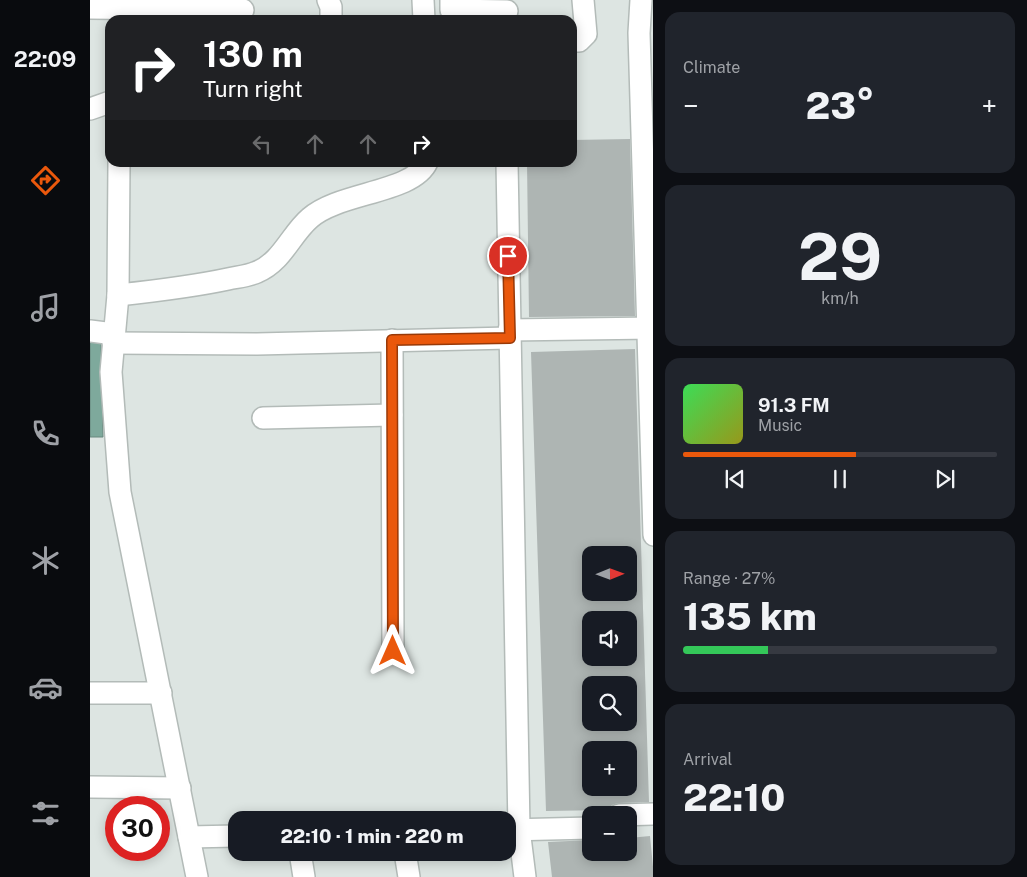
<!DOCTYPE html>
<html lang="en">
<head>
<meta charset="utf-8">
<style>
	body { margin:0; font-family:"Public Sans",sans-serif; background:#20242c; color:#f1f3f6; height:100vh; display:flex; flex-direction:column; font-size:19px; white-space:nowrap }
	* { box-sizing:border-box; margin:0 }
	p { font-size:16px; color:#9ea1a6 }
	.icon { flex:none; width:28px; height:28px; fill:none; stroke:currentColor; stroke-width:2; stroke-linecap:round; stroke-linejoin:round }
	.map { position:relative; flex:1; overflow:hidden }
	.panel { display:flex; flex-direction:column; gap:12px; padding:12px; background:#0d0f14; width:374px }
	.panel>* { flex:none }
	.hud { position:absolute; left:15px; top:15px; width:472px; height:152px; border-radius:15px; box-shadow:0 2px 12px #0003; background:#202124; color:#fff; overflow:hidden }
	.needle { width:32px; rotate:89deg }
	.controls { position:absolute; left:492px; top:546px; display:grid; gap:10px }
	.controls a { display:grid; place-items:center; width:55px; height:55px; border-radius:10px; background:#171b24; box-shadow:0 2px 12px #0003; font-size:25px }
	.speed { position:absolute; left:15px; top:796px; display:flex; gap:10px; font-size:25px; font-weight:700; text-align:center }
	.speed>* { display:grid; place-content:center; width:65px; height:65px; border-radius:50%; background:#171b24; box-shadow:0 2px 12px #0003; line-height:1 }
	.speed .limit { border:8px solid #d22; background:#fff; color:#111 }
	.pin { position:absolute; display:grid; place-items:center; width:42px; height:42px; color:#fff; margin:-21px; border:2px solid #fff; border-radius:50%; box-shadow:0 1px 5px #0007 }
	.me { position:absolute; width:55px; margin:-28px; rotate:0deg; stroke-linejoin:round; filter:drop-shadow(0 0 4px #0008) }
	.turn { display:flex; align-items:center; gap:18px; height:105px; padding:0 15px; font-size:22px }
	.turn .icon { width:65px; height:65px; stroke-width:2.5 }
	.turn b { display:block; font-size:35px; line-height:42px }
	.lanes { display:flex; align-items:center; height:48px; padding:0 15px; background:#0003; justify-content:center; gap:25px; direction:ltr }
	.lanes .off { opacity:.35 }
	.big { font-size:38px; font-weight:800; line-height:1.1 }
	.panel .card { flex:1; display:flex; flex-direction:column; justify-content:center; gap:8px; min-width:0; padding:0 18px; border-radius:15px; background:#20242c }
	.panel .dial { align-items:center; gap:0 }
	.dial b { font-size:65px; line-height:1 }
	.song { display:flex; align-items:center; gap:15px }
	.cover { width:60px; height:60px; border-radius:8px; background:linear-gradient(135deg,hsl(130 70% 55%),hsl(60 70% 35%)) }
	.played { height:5px; border-radius:2px; background:linear-gradient(90deg,#ea580c 55%,#363941 55%) }
	.keys { display:flex; justify-content:space-around; direction:ltr }
	.heat { display:flex; justify-content:space-between; align-items:center; font-size:28px; direction:ltr }
	.charge { height:8px; border-radius:4px; background:linear-gradient(90deg,#34c759 27%,#363941 0) }
	.trip { position:absolute; left:138px; top:811px; width:288px; height:50px; border-radius:15px; background:#171b24; box-shadow:0 2px 12px #0003; font-weight:800; line-height:50px; text-align:center }
	main { display:flex; flex:1; min-height:0 }
	.tabs { display:flex; flex-direction:column; width:90px; justify-content:space-around; align-items:center; background:#090b0e; color:#9ea1a6 }
	.tabs .icon { width:35px; height:35px }
	.tabs .current { color:#ea580c }
	.tabs b { font-size:22px; color:#f1f3f6 }
	.map>svg:first-child { display:block }
	.water { fill:#7ea99c; stroke:#69887e }
	.building { fill:#aeb5b3; fill-rule:evenodd }
	.lines { fill:none; stroke-linecap:round; stroke-linejoin:round }
	.minor-casing { stroke:#b3bbb8; stroke-width:24 }
	.minor { stroke:#fff; stroke-width:21 }
	.route-casing { stroke:#983908; stroke-width:12 }
	.route { stroke:#ea580c; stroke-width:9 }
</style>
</head>
<body>
<main>
<nav class="tabs">
<b>22:09</b>
<svg class="icon current" aria-label="directions" viewBox="0 0 24 24"><path d="M12 3l9 9-9 9-9-9zM9 14v-3h6M13 9l2 2-2 2"/></svg>
<svg class="icon" aria-label="music" viewBox="0 0 24 24"><path d="M9 18V5l10-2v13"/><circle cx="6" cy="18" r="3"/><circle cx="16" cy="16" r="3"/></svg>
<svg class="icon" aria-label="phone" viewBox="0 0 24 24"><path d="M5 4h4l2 5-3 2q2 4 5 5l2-3 5 2v4C11 20 4 13 5 4z"/></svg>
<svg class="icon" aria-label="climate" viewBox="0 0 24 24"><path d="M12 3v18M4 7l16 10M4 17L20 7"/></svg>
<svg class="icon" aria-label="car" viewBox="0 0 24 24"><path d="M5 17H2v-5l4-1 3-4h7l3 4 3 1v5h-3M9 17h6M6 11h13"/><circle cx="7" cy="17" r="2"/><circle cx="17" cy="17" r="2"/></svg>
<svg class="icon" aria-label="filters" viewBox="0 0 24 24"><path d="M4 7h16M4 17h16"/><circle cx="9" cy="7" r="2"/><circle cx="15" cy="17" r="2"/></svg>
</nav>
<div class="map">
<svg width="564" height="877" viewBox="0 0 564 877">
	<rect width="100%" height="100%" fill="#dde5e2"/>
	<polygon class="water" points="0,341 11,342 13,437 0,437"/>
	<g class="building">
		<polygon points="540,139 545,316 439,317 437,162 482,162 482,140"/>
		<path d="M545,349L559,802L528,803L522,805L518,810L456,811L441,352ZM495,555H539V592H497ZM497,620H539V658H499ZM500,685H539V722H501ZM501,750H539V788H501Z"/>
		<polygon points="560,836 564,877 462,877 458,842 501,840 501,852 539,852 539,838"/>
	</g>
	<g class="lines">
		<defs>
			<g id="minor">
				<polyline points="238,0 241,7 241,20"/>
				<polyline points="333,0 334,20"/>
				<polyline points="361,0 361,10 417,11"/>
				<polyline points="551,0 549,33 564,535"/>
				<polyline points="0,8 153,10"/>
				<polyline points="482,41 489,41 496,34 493,0"/>
				<polyline points="0,109 20,102"/>
				<polyline points="29,162 28,295 21,372 30,492 107,877"/>
				<polyline points="417,162 429,829 435,877"/>
				<path d="M28,295C65,291 101,287 138,279C147,277 159,276 167,272C192,262 201,234 220,218C249,192 323,193 337,162"/>
				<polyline points="419,330 564,328"/>
				<polyline points="0,331 24,334"/>
				<polyline points="302,340 303,651"/>
				<polyline points="23,343 167,344 419,338"/>
				<polyline points="173,418 302,415"/>
				<polyline points="0,693 71,693"/>
				<polyline points="0,787 90,788"/>
				<polyline points="529,815 564,814"/>
				<polyline points="416,830 501,828"/>
				<polyline points="99,837 146,836"/>
				<polyline points="210,852 214,877"/>
				<polyline points="315,852 319,877"/>
			</g>
		</defs>
		<use href="#minor" class="minor-casing"/>
		<use href="#minor" class="minor"/>
	</g>
	<g class="lines">
		<defs>
			<polyline id="route" points="303,651 302,340 420,338 418,256"/>
		</defs>
		<use href="#route" class="route-casing"/>
		<use href="#route" class="route"/>
	</g>
</svg>
<div class="controls">
<a><svg class="needle" viewBox="-14 -14 28 28"><path d="M0-13l5 13h-10z" fill="#e53935"/><path d="M0 13l5-13h-10z" fill="#9ea1a6"/></svg></a>
<a><svg class="icon" aria-label="sound" viewBox="0 0 24 24"><path d="M4 9h4l5-4v14l-5-4H4zM17 9q2 3 0 6"/></svg></a>
<a><svg class="icon" aria-label="search" viewBox="0 0 24 24"><circle cx="10" cy="10" r="6"/><path d="M15 15l6 6"/></svg></a>
<a>+</a>
<a>−</a>
</div>
<div class="speed"><div class="limit">30</div></div>
<div class="pin" style="left:418px;top:256px;background:#d93025"><svg class="icon" aria-label="arrive" viewBox="0 0 24 24"><path d="M6 21V4h12l-3 4 3 4H6"/></svg></div>
<svg class="me" style="left:303px;top:651px" viewBox="-20 -20 40 40"><path d="M0-17L14 15 0 8-14 15z" fill="#ea580c" stroke="#fff" stroke-width="4"/></svg>
<div class="trip">22:10 · 1 min · 220 m</div>
<div class="hud">
<div class="turn"><svg class="icon" aria-label="right" viewBox="0 0 24 24"><path d="M7 20v-9h11M14 6l5 5-5 5"/></svg><div><b>130 m</b>Turn right</div></div>
<div class="lanes"><svg class="icon off" aria-label="left" viewBox="0 0 24 24"><path d="M17 20v-9H6M10 6l-5 5 5 5"/></svg><svg class="icon off" aria-label="ahead" viewBox="0 0 24 24"><path d="M12 20V5M6 11l6-6 6 6"/></svg><svg class="icon off" aria-label="ahead" viewBox="0 0 24 24"><path d="M12 20V5M6 11l6-6 6 6"/></svg><svg class="icon" aria-label="right" viewBox="0 0 24 24"><path d="M7 20v-9h11M14 6l5 5-5 5"/></svg></div>
</div>
</div>
<section class="panel">
<div class="card"><p>Climate</p>
<div class="heat"><a>−</a><b class="big">23°</b><a>+</a></div>
</div>
<div class="card dial"><b>29</b><p>km/h</p></div>
<div class="card">
<div class="song"><i class="cover"></i><div><b>91.3 FM</b><p>Music</p></div></div>
<div class="played"></div>
<div class="keys"><svg class="icon" aria-label="previous" viewBox="0 0 24 24"><path d="M18 5L8 12l10 7zM5 5v14"/></svg><svg class="icon" aria-label="pause" viewBox="0 0 24 24"><path d="M8 5v14M16 5v14"/></svg><svg class="icon" aria-label="next" viewBox="0 0 24 24"><path d="M6 5l10 7-10 7zM19 5v14"/></svg></div>
</div>
<div class="card"><p>Range · 27%</p><b class="big">135 km</b><div class="charge"></div></div>
<div class="card"><p>Arrival</p><b class="big">22:10</b></div>
</section>
</main>
</body>
</html>
